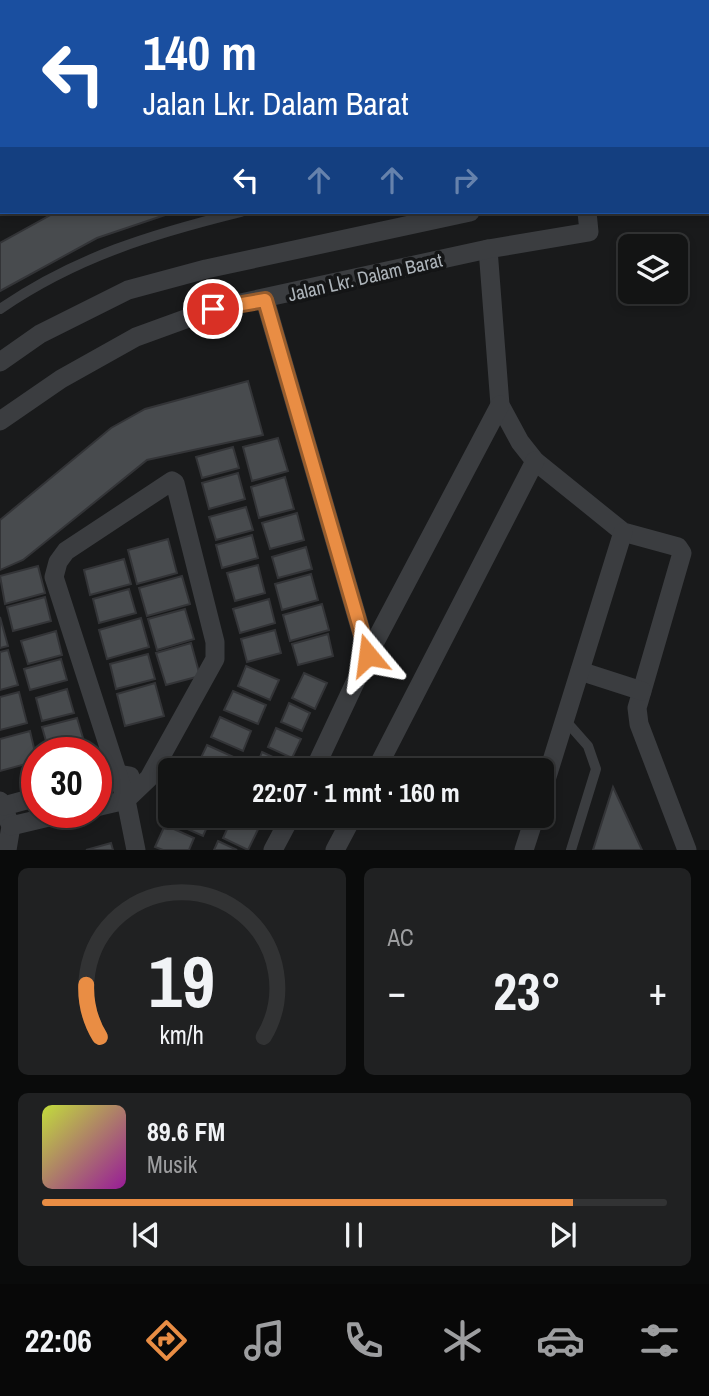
<!DOCTYPE html>
<html lang="id">
<head>
<meta charset="utf-8">
<style>
	body { margin:0; font-family:"Archivo Narrow",sans-serif; background:#202122; color:#f1f3f6; height:100vh; display:flex; flex-direction:column; font-size:26px; white-space:nowrap }
	* { box-sizing:border-box; margin:0 }
	p { font-size:23px; color:#9d9ea0 }
	.icon { flex:none; width:38px; height:38px; fill:none; stroke:currentColor; stroke-width:2; stroke-linecap:round; stroke-linejoin:round }
	.map { position:relative; height:850px; overflow:hidden }
	.sheet { display:flex; flex-direction:column; gap:18px; padding:18px; background:#0a0b0b; flex:1 }
	.sheet>* { flex:none }
	.hud { position:absolute; left:0px; top:0px; width:710px; height:214px; box-shadow:0 4px 10px #0003,0 0 0 2px #323334; background:#1a4fa0; color:#fff; overflow:hidden }
	.fabs { position:absolute; left:618px; top:234px; display:grid; gap:14px }
	.fabs a { display:grid; place-items:center; width:70px; height:70px; border-radius:10px; background:#131414; box-shadow:0 4px 10px #0003,0 0 0 2px #323334; font-size:35px }
	.speed { position:absolute; left:21px; top:737px; display:flex; gap:14px; font-size:35px; font-weight:700; text-align:center }
	.speed>* { display:grid; place-content:center; width:91px; height:91px; border-radius:50%; background:#131414; box-shadow:0 4px 10px #0003,0 0 0 2px #323334; line-height:1 }
	.speed .limit { border:10px solid #d22; background:#fff; color:#111 }
	.pin { position:absolute; display:grid; place-items:center; width:60px; height:60px; color:#fff; margin:-30px; border:4px solid #fff; border-radius:50%; box-shadow:0 2px 7px #0007 }
	.me { position:absolute; width:77px; margin:-38px; rotate:344deg; stroke-linejoin:round; filter:drop-shadow(0 0 5px #0008) }
	.turn { display:flex; align-items:center; gap:24px; height:147px; padding:0 28px; font-size:32px }
	.turn .icon { width:91px; height:91px; stroke-width:2.5 }
	.turn b { display:block; font-size:49px; line-height:60px }
	.lanes { display:flex; align-items:center; height:66px; padding:0 28px; background:#0003; justify-content:center; gap:35px; direction:ltr }
	.lanes .off { opacity:.35 }
	.big { font-size:52px; font-weight:700; line-height:1.1 }
	.sheet .tile { flex:1; display:flex; flex-direction:column; justify-content:center; gap:10px; min-width:0; padding:0 24px; border-radius:10px; background:#202122 }
	.sheet .dial { align-items:center; gap:0 }
	.dial svg { height:182px; overflow:visible; fill:none; stroke:#323334; stroke-width:7; stroke-linecap:round; text-anchor:middle }
	.dial text { fill:#f1f3f6; stroke:none }
	.song { display:flex; align-items:center; gap:21px }
	.cover { width:84px; height:84px; border-radius:10px; background:linear-gradient(135deg,hsl(70 70% 55%),hsl(300 70% 35%)) }
	.played { height:7px; border-radius:4px; background:linear-gradient(90deg,#e98d44 85%,#323334 85%) }
	.keys { display:flex; justify-content:space-around; direction:ltr }
	.heat { display:flex; justify-content:space-between; align-items:center; font-size:38px; direction:ltr }
	.sheet .tiles { flex:1; display:grid; gap:18px; grid-template-columns:1fr 1fr }
	.tile:last-child { grid-column:span 2 }
	.trip { position:absolute; left:158px; top:758px; width:396px; height:70px; border-radius:10px; background:#131414; box-shadow:0 4px 10px #0003,0 0 0 2px #323334; font-weight:700; line-height:70px; text-align:center }
	.dock { display:flex; height:112px; justify-content:space-around; align-items:center; background:#080808; color:#9d9ea0 }
	.dock .icon { width:49px; height:49px }
	.dock .current { color:#e98d44 }
	.dock b { font-size:32px; color:#f1f3f6 }
	.map>svg:first-child { display:block }
	.building { fill:#484b4e; stroke:#333437; stroke-width:2 }
	.lines { fill:none; stroke-linecap:round; stroke-linejoin:round }
	.service { stroke:#3b3d40; stroke-width:10 }
	.minor { stroke:#3b3d40; stroke-width:19 }
	.route-casing { stroke:#975c2c; stroke-width:18 }
	.route { stroke:#e98d44; stroke-width:12 }
	.labels { text-anchor:middle; stroke-width:7; stroke-linejoin:round; paint-order:stroke }
	.street-label { font-size:19px; fill:#adb4ba; stroke:#141516 }
</style>
</head>
<body>
<div class="map">
<svg width="709" height="850" viewBox="0 0 709 850">
	<rect width="100%" height="100%" fill="#191a1b"/>
	<g class="building">
		<polygon points="1,0 32,0 32,2 2,4"/>
		<polygon points="84,0 117,0 110,2"/>
		<polygon points="321,0 359,0 360,2 321,2"/>
		<polygon points="56,212 174,212 97,238 0,291 0,243"/>
		<polygon points="248,381 263,435 147,460 23,560 0,570 0,520 111,428 145,409"/>
		<polygon points="278,438 288,471 252,481 243,447"/>
		<polygon points="233,447 239,468 202,478 196,457"/>
		<polygon points="238,473 245,499 209,509 202,483"/>
		<polygon points="285,477 294,509 259,518 251,487"/>
		<polygon points="246,507 253,530 216,540 209,517"/>
		<polygon points="297,513 304,540 270,549 262,523"/>
		<polygon points="252,535 258,558 222,568 216,545"/>
		<polygon points="168,539 177,573 137,584 128,550"/>
		<polygon points="306,547 312,569 278,578 272,557"/>
		<polygon points="124,559 131,584 90,595 84,570"/>
		<polygon points="258,565 265,593 235,601 227,573"/>
		<polygon points="38,566 45,593 5,604 0,576"/>
		<polygon points="311,574 318,600 282,610 275,584"/>
		<polygon points="182,576 190,604 147,616 139,588"/>
		<polygon points="129,589 136,613 99,623 93,599"/>
		<polygon points="45,597 51,621 13,631 7,607"/>
		<polygon points="269,599 275,623 240,633 233,609"/>
		<polygon points="322,604 329,630 290,641 283,615"/>
		<polygon points="185,609 194,639 157,650 148,619"/>
		<polygon points="0,617 8,646 0,648"/>
		<polygon points="141,618 149,647 107,659 99,630"/>
		<polygon points="275,630 281,653 247,662 241,639"/>
		<polygon points="56,631 62,655 28,664 21,641"/>
		<polygon points="328,634 333,656 298,665 292,644"/>
		<polygon points="191,643 200,676 166,685 156,653"/>
		<polygon points="8,650 18,685 0,690 0,652"/>
		<polygon points="148,654 155,679 116,689 110,664"/>
		<polygon points="61,659 67,680 30,690 24,669"/>
		<polygon points="246,666 279,680 270,700 238,686"/>
		<polygon points="304,673 327,683 315,709 292,698"/>
		<polygon points="155,683 164,716 125,726 117,694"/>
		<polygon points="67,689 74,713 42,721 36,698"/>
		<polygon points="233,691 266,705 258,724 224,710"/>
		<polygon points="19,692 27,723 0,730 0,697"/>
		<polygon points="289,703 310,713 302,731 281,722"/>
		<polygon points="220,717 251,731 243,751 211,737"/>
		<polygon points="77,718 83,738 48,748 42,727"/>
		<polygon points="276,728 301,739 292,758 268,747"/>
		<polygon points="30,731 37,761 0,771 0,739"/>
		<polygon points="84,743 87,752 50,752"/>
		<polygon points="207,745 238,759 233,770 217,770 199,762"/>
		<polygon points="262,752 290,765 288,770 255,770"/>
		<polygon points="613,787 642,850 593,850"/>
		<polygon points="170,814 170,816 212,816 203,836 167,820"/>
		<polygon points="233,816 255,816 263,819 248,850 223,838"/>
		<polygon points="165,825 194,838 189,850 163,850 155,847"/>
		<polygon points="218,841 237,850 214,850"/>
		<polygon points="111,843 113,850 86,850"/>
	</g>
	<g class="lines">
		<g class="service">
			<path d="M0,309C76,257 152,234 241,212"/>
			<polyline points="565,720 588,746 596,769 571,850"/>
		</g>
		<g class="minor">
			<polyline points="52,0 53,2"/>
			<polyline points="178,0 179,2"/>
			<polyline points="291,0 291,2"/>
			<polyline points="405,0 405,2"/>
			<polyline points="0,194 2,193"/>
			<polyline points="488,249 500,405 520,442 535,461 623,532 678,547 682,553 637,708 639,724 687,850"/>
			<polyline points="265,300 368,655 314,770"/>
			<polyline points="0,362 40,334 128,290 206,269 470,212"/>
			<polyline points="0,421 61,379 136,337 213,309 488,249 589,232 587,212"/>
			<polyline points="368,655 500,405"/>
			<polyline points="580,671 642,691"/>
			<polyline points="376,770 535,461"/>
			<polyline points="96,780 118,774 130,776"/>
			<polyline points="541,796 623,532"/>
			<polyline points="0,801 11,826 7,850"/>
			<polyline points="4,806 37,797"/>
			<polyline points="96,807 126,800 149,778 215,659 215,642 175,483 172,481 66,551 58,562 54,577 126,800 136,850"/>
			<polyline points="11,826 70,812"/>
			<polyline points="273,850 291,816"/>
			<polyline points="335,850 353,816"/>
			<polyline points="524,850 535,816"/>
		</g>
	</g>
	<g class="lines">
		<defs>
			<polyline id="route" points="213,309 265,300 368,655"/>
		</defs>
		<use href="#route" class="route-casing"/>
		<use href="#route" class="route"/>
	</g>
	<g class="labels">
		<g class="street-label">
			<text transform="translate(365 277) rotate(-13)" y="7">Jalan Lkr. Dalam Barat</text>
		</g>
	</g>
</svg>
<div class="fabs">
<a><svg class="icon" aria-label="layers" viewBox="0 0 24 24"><path d="M12 4l9 5-9 5-9-5zM3 14l9 5 9-5"/></svg></a>
</div>
<div class="speed"><div class="limit">30</div></div>
<div class="pin" style="left:213px;top:309px;background:#d93025"><svg class="icon" aria-label="arrive" viewBox="0 0 24 24"><path d="M6 21V4h12l-3 4 3 4H6"/></svg></div>
<svg class="me" style="left:368px;top:655px" viewBox="-20 -20 40 40"><path d="M0-17L14 15 0 8-14 15z" fill="#e98d44" stroke="#fff" stroke-width="4"/></svg>
<div class="trip">22:07 · 1 mnt · 160 m</div>
<div class="hud">
<div class="turn"><svg class="icon" aria-label="left" viewBox="0 0 24 24"><path d="M17 20v-9H6M10 6l-5 5 5 5"/></svg><div><b>140 m</b>Jalan Lkr. Dalam Barat</div></div>
<div class="lanes"><svg class="icon" aria-label="left" viewBox="0 0 24 24"><path d="M17 20v-9H6M10 6l-5 5 5 5"/></svg><svg class="icon off" aria-label="ahead" viewBox="0 0 24 24"><path d="M12 20V5M6 11l6-6 6 6"/></svg><svg class="icon off" aria-label="ahead" viewBox="0 0 24 24"><path d="M12 20V5M6 11l6-6 6 6"/></svg><svg class="icon off" aria-label="right" viewBox="0 0 24 24"><path d="M7 20v-9h11M14 6l5 5-5 5"/></svg></div>
</div>
</div>
<section class="sheet">
<div class="tiles">
<div class="tile dial"><svg viewBox="0 0 100 80">
<path d="M14 69A42 42 0 1 1 86 69"/>
<path d="M14 69A42 42 0 0 1 8 46" stroke="#e98d44"/>
<text x="50" y="56" font-size="32" font-weight="700">19</text>
<text x="50" y="72" font-size="11">km/h</text>
</svg></div>
<div class="tile"><p>AC</p>
<div class="heat"><a>−</a><b class="big">23°</b><a>+</a></div>
</div>
<div class="tile">
<div class="song"><i class="cover"></i><div><b>89.6 FM</b><p>Musik</p></div></div>
<div class="played"></div>
<div class="keys"><svg class="icon" aria-label="previous" viewBox="0 0 24 24"><path d="M18 5L8 12l10 7zM5 5v14"/></svg><svg class="icon" aria-label="pause" viewBox="0 0 24 24"><path d="M8 5v14M16 5v14"/></svg><svg class="icon" aria-label="next" viewBox="0 0 24 24"><path d="M6 5l10 7-10 7zM19 5v14"/></svg></div>
</div>
</div>
</section>
<nav class="dock">
<b>22:06</b>
<svg class="icon current" aria-label="directions" viewBox="0 0 24 24"><path d="M12 3l9 9-9 9-9-9zM9 14v-3h6M13 9l2 2-2 2"/></svg>
<svg class="icon" aria-label="music" viewBox="0 0 24 24"><path d="M9 18V5l10-2v13"/><circle cx="6" cy="18" r="3"/><circle cx="16" cy="16" r="3"/></svg>
<svg class="icon" aria-label="phone" viewBox="0 0 24 24"><path d="M5 4h4l2 5-3 2q2 4 5 5l2-3 5 2v4C11 20 4 13 5 4z"/></svg>
<svg class="icon" aria-label="climate" viewBox="0 0 24 24"><path d="M12 3v18M4 7l16 10M4 17L20 7"/></svg>
<svg class="icon" aria-label="car" viewBox="0 0 24 24"><path d="M5 17H2v-5l4-1 3-4h7l3 4 3 1v5h-3M9 17h6M6 11h13"/><circle cx="7" cy="17" r="2"/><circle cx="17" cy="17" r="2"/></svg>
<svg class="icon" aria-label="filters" viewBox="0 0 24 24"><path d="M4 7h16M4 17h16"/><circle cx="9" cy="7" r="2"/><circle cx="15" cy="17" r="2"/></svg>
</nav>
</body>
</html>
